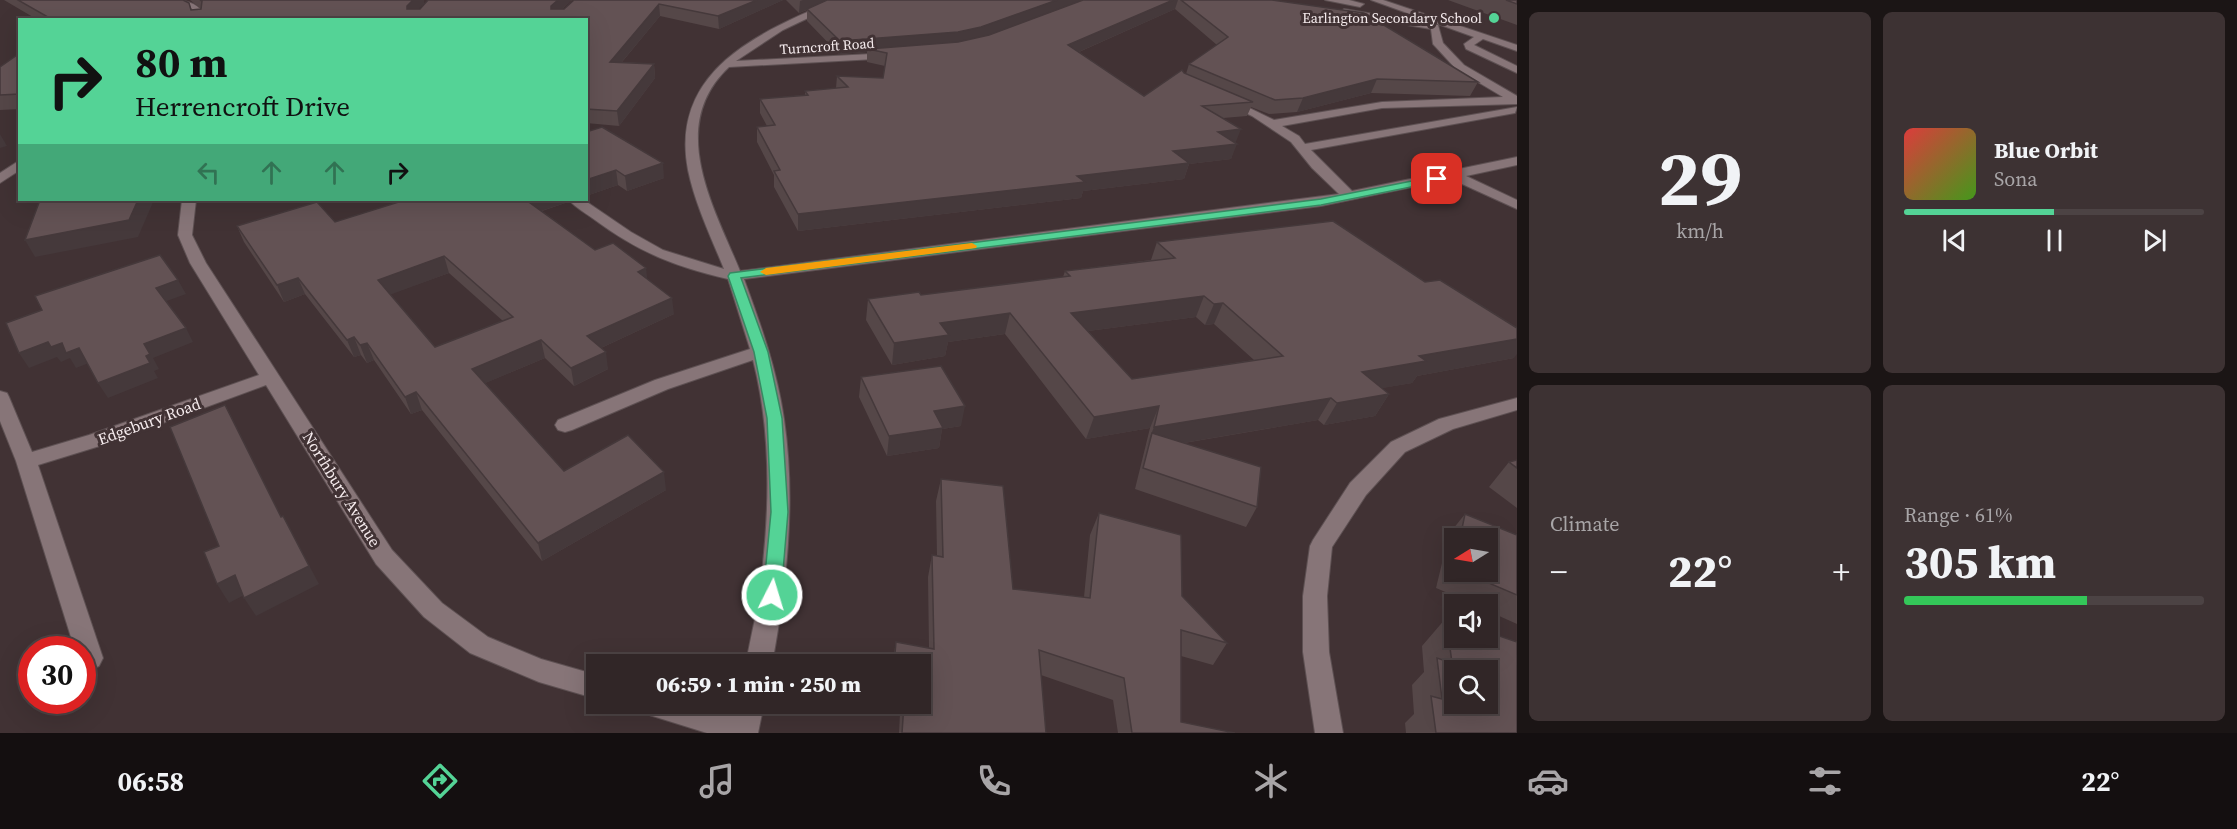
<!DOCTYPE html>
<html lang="en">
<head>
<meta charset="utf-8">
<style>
	body { margin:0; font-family:"Source Serif 4",serif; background:#3d3233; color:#f1f3f6; height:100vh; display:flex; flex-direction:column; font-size:22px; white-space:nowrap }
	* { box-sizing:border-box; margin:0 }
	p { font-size:20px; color:#a8a5a7 }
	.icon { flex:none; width:33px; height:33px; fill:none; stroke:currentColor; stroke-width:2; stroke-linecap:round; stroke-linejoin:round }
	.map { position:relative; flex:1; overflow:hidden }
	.details { display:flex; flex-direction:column; gap:12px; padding:12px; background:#1b1515; width:720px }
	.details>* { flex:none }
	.top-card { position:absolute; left:18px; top:18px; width:570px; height:183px; border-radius:0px; box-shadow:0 6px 24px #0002,0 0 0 2px #4c4344; background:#54d396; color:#111; overflow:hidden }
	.needle { width:39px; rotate:259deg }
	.controls { position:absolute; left:1444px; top:528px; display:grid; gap:12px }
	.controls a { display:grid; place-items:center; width:54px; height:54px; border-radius:0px; background:#312627; box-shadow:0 6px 24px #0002,0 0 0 2px #4c4344; font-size:30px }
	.speed { position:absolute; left:18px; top:636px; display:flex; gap:12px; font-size:30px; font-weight:700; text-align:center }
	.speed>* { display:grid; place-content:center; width:78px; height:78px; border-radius:50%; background:#312627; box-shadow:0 6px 24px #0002,0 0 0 2px #4c4344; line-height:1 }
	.speed .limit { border:9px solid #d22; background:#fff; color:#111 }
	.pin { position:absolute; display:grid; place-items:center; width:51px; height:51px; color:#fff; margin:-26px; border-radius:12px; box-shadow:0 3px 9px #0006 }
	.me { position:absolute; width:66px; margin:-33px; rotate:5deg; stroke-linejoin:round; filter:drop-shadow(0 0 4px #0008) }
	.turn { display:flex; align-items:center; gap:21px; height:126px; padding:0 18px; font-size:27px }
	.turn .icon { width:78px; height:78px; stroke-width:2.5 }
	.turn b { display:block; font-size:42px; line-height:51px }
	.lanes { display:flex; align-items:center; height:57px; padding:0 18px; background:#0003; justify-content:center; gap:30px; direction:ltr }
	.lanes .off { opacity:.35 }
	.big { font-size:45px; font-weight:800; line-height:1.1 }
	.details .tile { flex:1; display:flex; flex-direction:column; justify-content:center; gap:9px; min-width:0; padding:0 21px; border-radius:9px; background:#3d3233 }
	.details .dial { align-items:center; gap:0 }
	.dial b { font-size:78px; line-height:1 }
	.song { display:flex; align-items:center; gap:18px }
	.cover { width:72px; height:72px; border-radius:9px; background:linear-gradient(135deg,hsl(0 70% 55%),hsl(100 70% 35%)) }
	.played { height:6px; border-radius:3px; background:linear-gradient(90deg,#54d396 50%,#4c4344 50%) }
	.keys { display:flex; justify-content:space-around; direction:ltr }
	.heat { display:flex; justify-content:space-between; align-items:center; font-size:33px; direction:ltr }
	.charge { height:9px; border-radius:4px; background:linear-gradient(90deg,#34c759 61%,#4c4344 0) }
	.details .tiles { flex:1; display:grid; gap:12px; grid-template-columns:repeat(2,1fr) }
	.trip { position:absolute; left:586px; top:654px; width:345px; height:60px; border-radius:0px; background:#312627; box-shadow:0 6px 24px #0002,0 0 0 2px #4c4344; font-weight:800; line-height:60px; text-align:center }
	.tabs { display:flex; height:96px; justify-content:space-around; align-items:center; background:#140f10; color:#a8a5a7 }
	.tabs .icon { width:42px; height:42px }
	.tabs .selected { color:#54d396 }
	.tabs b { font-size:27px; color:#f1f3f6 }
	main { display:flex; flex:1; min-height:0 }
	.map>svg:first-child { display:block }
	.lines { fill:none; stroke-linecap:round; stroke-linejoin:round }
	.minor-casing { stroke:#5d5052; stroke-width:2 }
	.minor { fill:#877578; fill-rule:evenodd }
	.wall { fill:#554748; fill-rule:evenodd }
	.shaded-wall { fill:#45393b }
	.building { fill:#635254; stroke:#45393b; stroke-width:1.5; fill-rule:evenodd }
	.route { fill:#54d396; stroke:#378962; stroke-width:1.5 }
	.slow { fill:#f59e0b }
	.poi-dot { fill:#54d396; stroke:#413234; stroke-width:2 }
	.labels { text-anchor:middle; stroke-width:6; stroke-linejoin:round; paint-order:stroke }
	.far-poi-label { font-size:14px; fill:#f6ecee; stroke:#413234; text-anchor:end }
	.far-street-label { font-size:14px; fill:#f6ecee; stroke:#413234 }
	.street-label { font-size:16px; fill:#f6ecee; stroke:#413234 }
</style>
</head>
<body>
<main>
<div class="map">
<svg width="1517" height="733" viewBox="0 0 1517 733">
	<rect width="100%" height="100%" fill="#413234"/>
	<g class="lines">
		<defs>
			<g id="minor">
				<path d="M171,0C185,0 195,2 204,13V20H196V14L189,8Z"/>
				<path d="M835,0H846L783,30L736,61L890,53L895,56L893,58L729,67C666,126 714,207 740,271L1339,194L1312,168L1291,142L1252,116L1223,102V98L1227,97L1274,120L1382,102L1503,97L1456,69L1433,44L1431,29L1341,14L1340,12L1344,9L1438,25L1443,43L1464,65L1517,96V104L1382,108L1282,126L1299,136L1305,144L1517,107L1515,113L1311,150L1352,191L1517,157V165L1466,176L1517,200V209L1451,179L1321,206L744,279C761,325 777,370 784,419C796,500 787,584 772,664H746C750,639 757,614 760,588C770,513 772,434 753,360L668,389L572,430L565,432L558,430L555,425L558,420L655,380L750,349L728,279C676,267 638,252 595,220C587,214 576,208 569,200H584L631,232L663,250L724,269C711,237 695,204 688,170C669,70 760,32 835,0Z"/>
				<polygon points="1325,0 1349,0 1364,4 1360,7"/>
				<polygon points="1371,0 1383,0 1517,45 1517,51 1483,39 1474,45 1517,66 1517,73 1466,49 1464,44 1474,37"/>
				<polygon points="20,160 20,170 0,183 0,173"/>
				<polygon points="182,200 196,200 192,235 206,263 392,550 442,603 488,637 541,659 597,675 597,699 539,682 470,653 424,617 376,564 266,385 103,445 38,465 103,658 99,666 90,670 82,667 82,650 75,650 16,461 0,421 0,391 7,393 9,397 32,452 89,435 259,375 190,263 178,235"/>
				<polygon points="1517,398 1517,410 1453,429 1405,452 1366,495 1332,547 1327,596 1329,652 1343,733 1315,733 1303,652 1303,596 1310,546 1313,540 1350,483 1391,442 1439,419"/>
				<polygon points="639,704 695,704 735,715 738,704 764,704 758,733 707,733 643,713"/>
			</g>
		</defs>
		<use href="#minor" class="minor-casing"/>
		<use href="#minor" class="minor"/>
	</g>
	<g class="wall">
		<polygon points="4,0 183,0 189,3 192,10 201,9 190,0 187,0 424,0 424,3 418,9 420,9 428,0 572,0 562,9 564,9 574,0 783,0 719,29 660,16 622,62 654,64 655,78 619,126 586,123 586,20 38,20"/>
		<path d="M786,0H1272L1478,82L1470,96L1371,93L1297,112L1269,114L1251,107L1247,116L1223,118L1236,143L1231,159L1189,164L1184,179L1083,191L1081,198L798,231L774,187V175L757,142V127L767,126L760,113V99L805,95V91L836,88L837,76L883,78L885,66L867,62V52L839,54L807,21V10L799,13ZM1175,9L1217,45L1189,64L1186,74L1184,73L1144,96L1079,52Z"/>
		<polygon points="1448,0 1517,0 1517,25"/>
		<polygon points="20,53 20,109 0,110 0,67"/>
		<polygon points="586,132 664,178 627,191 618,185 586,196"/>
		<path d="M405,200H569L568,202L542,211L595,250L647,279L674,314L601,348L608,369L574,386L545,358L485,383L564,471L666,490L542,561L422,410L411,414L374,360L367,363L361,355L354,357L305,294L284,302L244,242L237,226L335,222ZM449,273L503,321L435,347L390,294Z"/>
		<path d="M1157,242L1514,358L1417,376L1412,383L1381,388L1389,394L1375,416L1324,425L1318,420L1184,443L1257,507L1246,527L1135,489L1150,428L1086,439L1005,334L948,342L945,356L892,365L866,320L868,299L921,295L1063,277L1065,271L1151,260ZM1196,317L1205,325L1214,324L1254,360L1132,379L1088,331Z"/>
		<polygon points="861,377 961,426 942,429 939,448 887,456 859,397"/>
		<polygon points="1517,460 1517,508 1489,487 1509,462"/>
		<polygon points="941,479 1013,589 1084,597 1090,535 1099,513 1182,596 1227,643 1213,665 1181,656 1181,722 1235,733 1118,733 1113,700 1041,675 1046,733 899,733 900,713 888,711 889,704 921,704 921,664 892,664 896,642 929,648 928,577 932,555 937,556 936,501"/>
		<path d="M1465,514L1517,535V624L1488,611V604H1474L1436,588L1449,534ZM1455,538H1488V572H1455Z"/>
		<polygon points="1446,618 1517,733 1406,733 1405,723 1414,714 1412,685 1424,672 1422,646"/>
	</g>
	<g class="shaded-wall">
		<polygon points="413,0 424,0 424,3 410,19 407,6"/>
		<polygon points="558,0 572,0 552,18 552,20 551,6"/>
		<polygon points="757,0 783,0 719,29 718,16"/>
		<polygon points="803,0 829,0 799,13 800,1"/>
		<polygon points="1057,0 1087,0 979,40 956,45 868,49 867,52 839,54 840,41"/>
		<polygon points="1173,0 1178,0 1175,9 1065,58 1068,45"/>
		<polygon points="659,4 660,16 611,75 610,62"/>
		<polygon points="654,64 655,78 619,126 617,111"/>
		<polygon points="1377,79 1371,93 1297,112 1303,98"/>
		<polygon points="1241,129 1235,144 1237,144 1231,159 1189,164 1184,179 1083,191 1081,198 798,231 798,214 1077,176 1173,151 1218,132"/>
		<polygon points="0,134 7,146 0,148"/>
		<polygon points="663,163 664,178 627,191 625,176"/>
		<polygon points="616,170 618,185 586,196 586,180"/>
		<polygon points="138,200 154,200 138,237 35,257 25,240"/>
		<polygon points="526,200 569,200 568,202 529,215"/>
		<polygon points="444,256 449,273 384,297 378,280"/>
		<polygon points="646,268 648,285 638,272"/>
		<polygon points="298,278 305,294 284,302 277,285"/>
		<polygon points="178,280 186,294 164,302 156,288"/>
		<polygon points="1204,296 1196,317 1065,334 1071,313"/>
		<polygon points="672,298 674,314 590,353 587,336"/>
		<polygon points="1223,303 1214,324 1205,325 1214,304"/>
		<polygon points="1010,313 1005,334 948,342 945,356 892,365 894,343 940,323"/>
		<polygon points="186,328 193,342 153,358 159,369 154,371 158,378 108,398 98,383 144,344"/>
		<polygon points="354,337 361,355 354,357 347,340"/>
		<polygon points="1517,339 1517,354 1514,358 1417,376 1412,383 1349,394 1362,372 1419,356"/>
		<polygon points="541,340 545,358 476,387 472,369"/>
		<polygon points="48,342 62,343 79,348 89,363 76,368 70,358 61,362 57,357 29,368 19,353"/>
		<polygon points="367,343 374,360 367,363 360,345"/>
		<polygon points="606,352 608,369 574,386 571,368"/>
		<polygon points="416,392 422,410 411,414 405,397"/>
		<polygon points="1389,394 1375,416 1324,425 1337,403"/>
		<polygon points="1331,398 1318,420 1148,449 1152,433 1145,450 1154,427"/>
		<polygon points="965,406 961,426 942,429 939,448 887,456 889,436 934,411"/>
		<polygon points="1159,406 1150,428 1086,439 1094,417"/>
		<polygon points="664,472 666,490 542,561 538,543"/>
		<polygon points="283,516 319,584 256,616 244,598"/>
		<polygon points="235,575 246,594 229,603 217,584"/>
	</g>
	<g class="building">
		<polygon points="18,0 183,0 189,3 191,10 201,9 202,1 200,0 413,0 407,6 407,9 420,9 428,0 558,0 551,6 551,9 564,9 574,0 757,0 718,16 659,4 610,62 654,64 617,111 586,109 586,20 53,20"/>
		<polygon points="827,0 1057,0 981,27 958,32 840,41 807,9"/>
		<polygon points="1083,0 1173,0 1068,45 1144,96 1182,70 1184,73 1253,102 1202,106 1241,129 1218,132 1237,144 1173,151 1189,163 1077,176 1085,182 798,214 774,171 780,170 757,127 775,125 760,99 808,95 805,91 848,87 837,76 883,78 887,53 868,49 958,42 989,35"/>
		<polygon points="1181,0 1272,0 1364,13 1478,82 1377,79 1303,98 1275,100 1189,64 1228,37"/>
		<polygon points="1506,0 1517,0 1517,4"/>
		<polygon points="20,53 20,94 0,95 0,67"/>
		<polygon points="602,127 663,163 625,176 616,170 586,180 586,132"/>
		<polygon points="40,200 138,200 129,220 25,240"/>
		<path d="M405,200H528H526L595,250L613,243L646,268L638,272L672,298L587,336L606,352L571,368L541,340L472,369L564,471L628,435L664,472L538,543L416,392L405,397L367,343L360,345L354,337L347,340L298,278L277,285L237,226L317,202L335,222ZM444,256L513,317L435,347L378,280Z"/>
		<path d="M1333,221L1425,282L1440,280L1517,328V339L1419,356L1426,361L1362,372L1389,394L1337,403L1331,398L1154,427L1159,406L1094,417L1010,313L940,323L949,335L894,343L868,299L919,292L921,295L1070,276L1065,271L1175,258L1157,242ZM1204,296L1214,304L1223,303L1283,356L1132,379L1071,313Z"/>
		<polygon points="160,255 178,280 156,288 186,328 144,344 150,354 146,356 150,363 98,383 79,348 66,353 62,343 51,347 48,342 19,353 6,323 42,310 35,296"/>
		<polygon points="941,366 965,406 934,411 943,428 889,436 861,377"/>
		<polygon points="225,405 281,517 283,516 309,566 244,598 235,575 217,584 204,552 219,546 170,427"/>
		<polygon points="1152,433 1261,467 1257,507 1143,468"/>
		<polygon points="1517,460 1517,468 1509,462"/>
		<polygon points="941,479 1003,486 1013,589 1090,598 1099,513 1181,535 1182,596 1227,643 1181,630 1181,722 1235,733 1132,733 1124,678 1039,650 1046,733 902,733 904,704 921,704 921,664 894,664 896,642 934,649 932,555 943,557"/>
		<polygon points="1465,514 1517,535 1517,595 1463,572 1488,572 1488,538 1460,538"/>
		<path d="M1446,618L1455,621V638H1488V632L1517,642V733H1436L1431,696L1442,699L1437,658L1452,663ZM1455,670H1488V704H1455Z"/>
	</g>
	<polygon class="route" points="1437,176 1441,177 1441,181 1321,205 741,278 768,352 782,418 788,512 781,595 778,600 772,602 765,600 763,595 771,512 767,418 754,352 728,276 730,273 1321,199"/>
	<polygon class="slow" points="972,243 977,246 976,248 766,275 760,272 766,268"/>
	<circle class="poi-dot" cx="1494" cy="18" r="6"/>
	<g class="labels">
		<g class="far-poi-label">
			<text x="1482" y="23">Earlington Secondary School</text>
		</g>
		<g class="far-street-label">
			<text transform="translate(827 46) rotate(-4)" y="5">Turncroft Road</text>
		</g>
		<g class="street-label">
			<text transform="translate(149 421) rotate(-20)" y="6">Edgebury Road</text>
			<text transform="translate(342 489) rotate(58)" y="6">Northbury Avenue</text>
		</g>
	</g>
</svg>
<div class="controls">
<a><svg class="needle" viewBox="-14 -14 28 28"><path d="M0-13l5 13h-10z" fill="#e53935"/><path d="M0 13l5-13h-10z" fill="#a8a5a7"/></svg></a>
<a><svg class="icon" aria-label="sound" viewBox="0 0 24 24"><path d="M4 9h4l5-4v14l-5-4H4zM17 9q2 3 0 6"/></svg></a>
<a><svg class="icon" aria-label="search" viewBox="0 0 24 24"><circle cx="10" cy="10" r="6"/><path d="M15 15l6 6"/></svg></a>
</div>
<div class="speed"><div class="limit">30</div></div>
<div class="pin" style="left:1437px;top:179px;background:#d93025"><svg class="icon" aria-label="arrive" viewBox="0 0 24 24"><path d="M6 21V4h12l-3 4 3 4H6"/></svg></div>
<svg class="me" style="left:772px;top:595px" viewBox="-20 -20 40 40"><circle r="17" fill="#54d396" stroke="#fff" stroke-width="3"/><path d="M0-11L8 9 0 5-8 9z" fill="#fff"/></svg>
<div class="trip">06:59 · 1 min · 250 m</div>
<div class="top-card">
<div class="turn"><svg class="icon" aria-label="right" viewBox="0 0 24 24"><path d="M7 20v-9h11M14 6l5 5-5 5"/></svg><div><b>80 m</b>Herrencroft Drive</div></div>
<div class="lanes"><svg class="icon off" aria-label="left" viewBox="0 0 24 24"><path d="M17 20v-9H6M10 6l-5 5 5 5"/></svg><svg class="icon off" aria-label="ahead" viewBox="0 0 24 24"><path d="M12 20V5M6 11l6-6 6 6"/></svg><svg class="icon off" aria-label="ahead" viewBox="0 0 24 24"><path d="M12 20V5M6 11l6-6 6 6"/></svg><svg class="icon" aria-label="right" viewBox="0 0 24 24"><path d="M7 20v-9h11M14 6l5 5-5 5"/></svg></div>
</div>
</div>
<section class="details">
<div class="tiles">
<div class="tile dial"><b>29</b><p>km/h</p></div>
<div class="tile">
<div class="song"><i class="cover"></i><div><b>Blue Orbit</b><p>Sona</p></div></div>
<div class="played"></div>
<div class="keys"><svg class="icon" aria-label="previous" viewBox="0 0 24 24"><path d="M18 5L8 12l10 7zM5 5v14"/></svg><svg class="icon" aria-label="pause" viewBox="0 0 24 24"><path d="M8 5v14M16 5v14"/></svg><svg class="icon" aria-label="next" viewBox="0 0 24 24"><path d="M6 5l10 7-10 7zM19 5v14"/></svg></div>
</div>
<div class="tile"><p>Climate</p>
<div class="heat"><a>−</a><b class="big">22°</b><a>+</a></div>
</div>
<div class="tile"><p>Range · 61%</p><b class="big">305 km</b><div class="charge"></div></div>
</div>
</section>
</main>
<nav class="tabs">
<b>06:58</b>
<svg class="icon selected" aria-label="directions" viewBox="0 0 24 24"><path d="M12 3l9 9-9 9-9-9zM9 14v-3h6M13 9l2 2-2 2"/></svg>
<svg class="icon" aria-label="music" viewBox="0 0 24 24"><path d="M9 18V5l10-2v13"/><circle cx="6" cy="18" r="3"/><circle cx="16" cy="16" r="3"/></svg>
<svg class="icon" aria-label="phone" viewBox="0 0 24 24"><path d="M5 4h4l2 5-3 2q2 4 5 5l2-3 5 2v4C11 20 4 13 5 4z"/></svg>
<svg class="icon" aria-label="climate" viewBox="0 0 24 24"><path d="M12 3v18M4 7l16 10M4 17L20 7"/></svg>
<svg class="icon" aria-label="car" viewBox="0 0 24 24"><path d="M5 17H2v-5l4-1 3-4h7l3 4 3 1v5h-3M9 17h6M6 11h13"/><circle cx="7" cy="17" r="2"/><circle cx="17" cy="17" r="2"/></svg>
<svg class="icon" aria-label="filters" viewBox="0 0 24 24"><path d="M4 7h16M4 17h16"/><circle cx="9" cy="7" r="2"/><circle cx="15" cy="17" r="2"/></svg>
<b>22°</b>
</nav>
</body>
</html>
